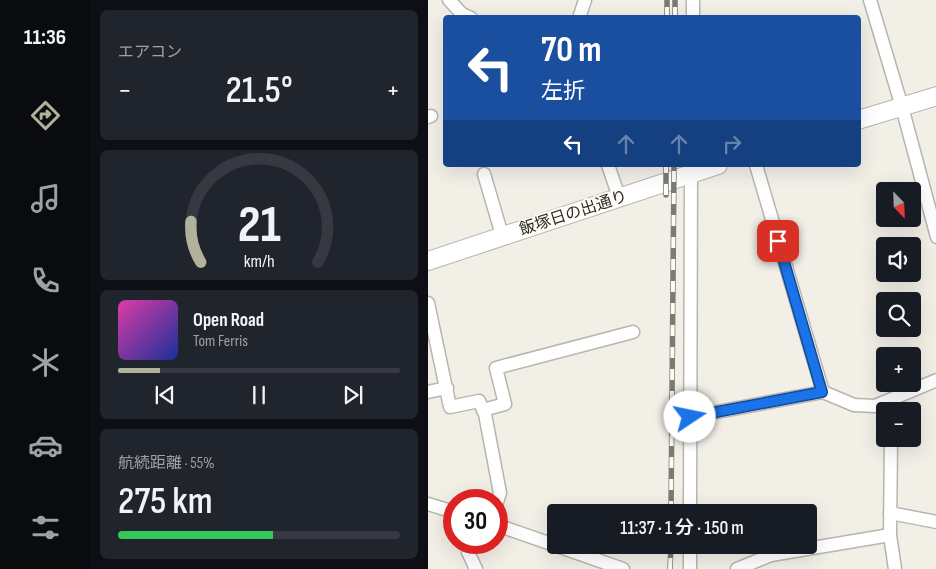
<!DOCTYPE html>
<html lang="ja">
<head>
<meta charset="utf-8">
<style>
	body { margin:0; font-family:"Sofia Sans Condensed","Noto Sans JP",sans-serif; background:#20242c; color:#f1f3f6; height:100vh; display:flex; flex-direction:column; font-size:19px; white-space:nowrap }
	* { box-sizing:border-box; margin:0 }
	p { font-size:16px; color:#9ea1a6 }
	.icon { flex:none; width:28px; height:28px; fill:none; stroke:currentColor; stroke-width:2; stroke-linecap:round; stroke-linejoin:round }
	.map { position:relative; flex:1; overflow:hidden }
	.drawer { display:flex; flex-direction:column; gap:10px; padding:10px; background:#0d0f14; width:338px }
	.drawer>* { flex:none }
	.hud { position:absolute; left:15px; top:15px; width:418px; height:152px; border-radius:5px; box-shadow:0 5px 20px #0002; background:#1a4fa0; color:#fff; overflow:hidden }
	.needle { width:32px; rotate:157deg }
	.controls { position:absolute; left:448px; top:182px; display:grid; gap:10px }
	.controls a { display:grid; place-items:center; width:45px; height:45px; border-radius:5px; background:#171b24; box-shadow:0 5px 20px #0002; font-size:25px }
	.speed { position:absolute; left:15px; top:489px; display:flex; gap:10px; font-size:25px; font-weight:700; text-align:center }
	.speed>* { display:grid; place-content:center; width:65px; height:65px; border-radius:50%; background:#171b24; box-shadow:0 5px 20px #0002; line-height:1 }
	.speed .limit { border:8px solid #d22; background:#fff; color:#111 }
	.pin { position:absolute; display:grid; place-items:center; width:42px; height:42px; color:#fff; margin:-21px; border-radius:10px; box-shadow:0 2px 8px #0006 }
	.me { position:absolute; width:55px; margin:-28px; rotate:79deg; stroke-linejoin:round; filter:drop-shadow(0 0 4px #0008) }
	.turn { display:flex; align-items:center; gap:18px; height:105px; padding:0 15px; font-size:22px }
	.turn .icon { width:65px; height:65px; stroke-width:2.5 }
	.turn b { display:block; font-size:35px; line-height:42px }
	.lanes { display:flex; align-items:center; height:48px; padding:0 15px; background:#0003; justify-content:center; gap:25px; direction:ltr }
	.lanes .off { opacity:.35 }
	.big { font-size:38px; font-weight:600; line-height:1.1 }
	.drawer .widget { flex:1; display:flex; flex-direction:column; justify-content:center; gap:8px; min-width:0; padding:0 18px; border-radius:8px; background:#20242c }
	.drawer .dial { align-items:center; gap:0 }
	.dial svg { height:130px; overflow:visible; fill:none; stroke:#363941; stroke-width:7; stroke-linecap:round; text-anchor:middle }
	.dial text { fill:#f1f3f6; stroke:none }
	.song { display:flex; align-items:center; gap:15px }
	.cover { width:60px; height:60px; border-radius:8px; background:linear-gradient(135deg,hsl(320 70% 55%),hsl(230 70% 35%)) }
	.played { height:5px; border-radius:2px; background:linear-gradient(90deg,#b0b29c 15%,#363941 15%) }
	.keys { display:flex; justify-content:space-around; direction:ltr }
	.heat { display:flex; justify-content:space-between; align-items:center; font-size:28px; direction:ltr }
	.charge { height:8px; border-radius:4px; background:linear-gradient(90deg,#34c759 55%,#363941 0) }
	.trip { position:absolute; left:119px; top:504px; width:270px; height:50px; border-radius:5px; background:#171b24; box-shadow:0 5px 20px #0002; font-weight:600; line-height:50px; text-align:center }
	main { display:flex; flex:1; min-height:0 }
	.dock { display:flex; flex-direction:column; width:90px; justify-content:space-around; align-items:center; background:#090b0e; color:#9ea1a6 }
	.dock .icon { width:35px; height:35px }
	.dock .on { color:#b0b29c }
	.dock b { font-size:22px; color:#f1f3f6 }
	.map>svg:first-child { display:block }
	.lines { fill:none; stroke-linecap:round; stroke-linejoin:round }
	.street-casing { stroke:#b8b5ae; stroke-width:15 }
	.secondary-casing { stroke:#b8b5ae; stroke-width:20 }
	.street { stroke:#fff; stroke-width:12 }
	.secondary { stroke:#fff; stroke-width:18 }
	.rail-casing { stroke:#7c7a75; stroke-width:5.5 }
	.rail { stroke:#fffcf6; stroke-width:4; stroke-dasharray:11; stroke-linecap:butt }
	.route-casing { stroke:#114b97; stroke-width:12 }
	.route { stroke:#1a73e8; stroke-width:9 }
	.labels { text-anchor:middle; stroke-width:4; stroke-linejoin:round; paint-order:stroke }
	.street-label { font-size:16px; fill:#2c2b28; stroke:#fffcf6 }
</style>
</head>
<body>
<main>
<nav class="dock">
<b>11:36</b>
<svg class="icon on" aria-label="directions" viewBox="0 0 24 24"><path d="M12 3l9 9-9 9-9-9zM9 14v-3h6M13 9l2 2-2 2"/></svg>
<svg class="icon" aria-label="music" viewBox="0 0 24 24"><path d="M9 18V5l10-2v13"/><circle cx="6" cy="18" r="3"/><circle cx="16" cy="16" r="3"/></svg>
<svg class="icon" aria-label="phone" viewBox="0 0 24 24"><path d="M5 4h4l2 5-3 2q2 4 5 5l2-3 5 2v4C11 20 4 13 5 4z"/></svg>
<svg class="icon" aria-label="climate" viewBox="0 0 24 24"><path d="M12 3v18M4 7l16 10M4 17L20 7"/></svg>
<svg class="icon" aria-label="car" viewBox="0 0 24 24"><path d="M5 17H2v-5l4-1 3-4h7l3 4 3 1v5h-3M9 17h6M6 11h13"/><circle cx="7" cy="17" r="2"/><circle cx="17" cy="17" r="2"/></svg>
<svg class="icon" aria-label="filters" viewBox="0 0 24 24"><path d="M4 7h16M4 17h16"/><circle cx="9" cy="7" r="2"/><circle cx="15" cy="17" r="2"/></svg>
</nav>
<section class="drawer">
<div class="widget"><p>エアコン</p>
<div class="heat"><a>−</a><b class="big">21.5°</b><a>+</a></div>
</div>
<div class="widget dial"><svg viewBox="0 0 100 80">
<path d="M14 69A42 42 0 1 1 86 69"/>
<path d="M14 69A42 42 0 0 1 8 44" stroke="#b0b29c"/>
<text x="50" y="56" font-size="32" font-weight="700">21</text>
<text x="50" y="72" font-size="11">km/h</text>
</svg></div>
<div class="widget">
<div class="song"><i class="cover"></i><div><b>Open Road</b><p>Tom Ferris</p></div></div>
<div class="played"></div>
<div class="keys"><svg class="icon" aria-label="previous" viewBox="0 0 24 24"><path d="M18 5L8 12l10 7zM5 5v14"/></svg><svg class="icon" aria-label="pause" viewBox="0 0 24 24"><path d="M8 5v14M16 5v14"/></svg><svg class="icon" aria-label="next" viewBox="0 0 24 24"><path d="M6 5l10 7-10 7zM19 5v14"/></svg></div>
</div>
<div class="widget"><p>航続距離 · 55%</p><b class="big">275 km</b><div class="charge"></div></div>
</section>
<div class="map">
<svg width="509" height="569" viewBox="0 0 509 569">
	<rect width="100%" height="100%" fill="#f2efe7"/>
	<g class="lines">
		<defs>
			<g id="street">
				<polyline points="21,0 34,14 43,18"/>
				<polyline points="442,0 474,107 509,237"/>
				<polyline points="151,18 157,0"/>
				<polyline points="265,18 265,0"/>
				<polyline points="0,117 3,116"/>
				<polyline points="180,165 191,197"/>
				<polyline points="328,165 395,392"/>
				<polyline points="56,174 74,235"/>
				<polyline points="0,303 22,407 51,401 57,414 72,493 69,502"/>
				<polyline points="0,392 19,388"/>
				<polyline points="55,410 77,404 68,368 205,332"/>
				<polyline points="262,417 395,392 426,405 447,406 509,380"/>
				<polyline points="463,439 462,535 467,569"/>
				<polyline points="0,504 26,512"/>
				<polyline points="262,512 263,167"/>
				<polyline points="462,513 509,522"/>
				<polyline points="69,525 195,569"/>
				<polyline points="40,542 40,552 48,569"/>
				<polyline points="262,545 262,569"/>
				<polyline points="309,569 343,555 462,535"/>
			</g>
			<g id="secondary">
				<polyline points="430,120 509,96"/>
				<polyline points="0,261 290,165"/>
			</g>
		</defs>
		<use href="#street" class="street-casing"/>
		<use href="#secondary" class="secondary-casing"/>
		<use href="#street" class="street"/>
		<use href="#secondary" class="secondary"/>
		<defs>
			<g id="rail">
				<polyline points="239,18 239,0"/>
				<polyline points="247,18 247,0"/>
				<polyline points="238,195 238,165"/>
				<polyline points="243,512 246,165"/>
				<polyline points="242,569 243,545"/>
			</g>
		</defs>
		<use href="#rail" class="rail-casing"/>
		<use href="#rail" class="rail"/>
	</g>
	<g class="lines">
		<defs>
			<polyline id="route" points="262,417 394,392 350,241"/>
		</defs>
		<use href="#route" class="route-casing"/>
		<use href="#route" class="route"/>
	</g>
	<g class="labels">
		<g class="street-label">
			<text transform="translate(145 212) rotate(-18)" y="6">飯塚日の出通り</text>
		</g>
	</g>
</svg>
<div class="controls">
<a><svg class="needle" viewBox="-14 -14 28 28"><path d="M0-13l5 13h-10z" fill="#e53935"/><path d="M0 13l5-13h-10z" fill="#9ea1a6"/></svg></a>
<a><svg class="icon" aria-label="sound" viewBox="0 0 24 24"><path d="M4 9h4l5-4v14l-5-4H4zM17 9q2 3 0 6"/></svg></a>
<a><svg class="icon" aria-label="search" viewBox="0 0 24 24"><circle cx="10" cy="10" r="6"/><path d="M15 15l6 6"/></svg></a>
<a>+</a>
<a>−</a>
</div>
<div class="speed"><div class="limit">30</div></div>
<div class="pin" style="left:350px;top:241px;background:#d93025"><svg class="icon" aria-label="arrive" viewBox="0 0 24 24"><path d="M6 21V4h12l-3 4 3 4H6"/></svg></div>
<svg class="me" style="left:262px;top:417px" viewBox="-20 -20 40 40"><circle r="19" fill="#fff"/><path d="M0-13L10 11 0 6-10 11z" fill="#1a73e8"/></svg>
<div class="trip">11:37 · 1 分 · 150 m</div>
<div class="hud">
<div class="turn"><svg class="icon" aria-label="left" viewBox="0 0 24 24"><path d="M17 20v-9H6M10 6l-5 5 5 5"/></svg><div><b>70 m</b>左折</div></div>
<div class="lanes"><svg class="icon" aria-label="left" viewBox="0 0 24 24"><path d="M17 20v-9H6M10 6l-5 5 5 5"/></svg><svg class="icon off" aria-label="ahead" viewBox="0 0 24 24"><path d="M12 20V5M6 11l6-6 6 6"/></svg><svg class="icon off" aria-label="ahead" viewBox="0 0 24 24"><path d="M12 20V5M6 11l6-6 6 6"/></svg><svg class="icon off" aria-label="right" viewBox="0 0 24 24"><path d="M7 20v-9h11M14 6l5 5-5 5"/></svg></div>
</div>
</div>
</main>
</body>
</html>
